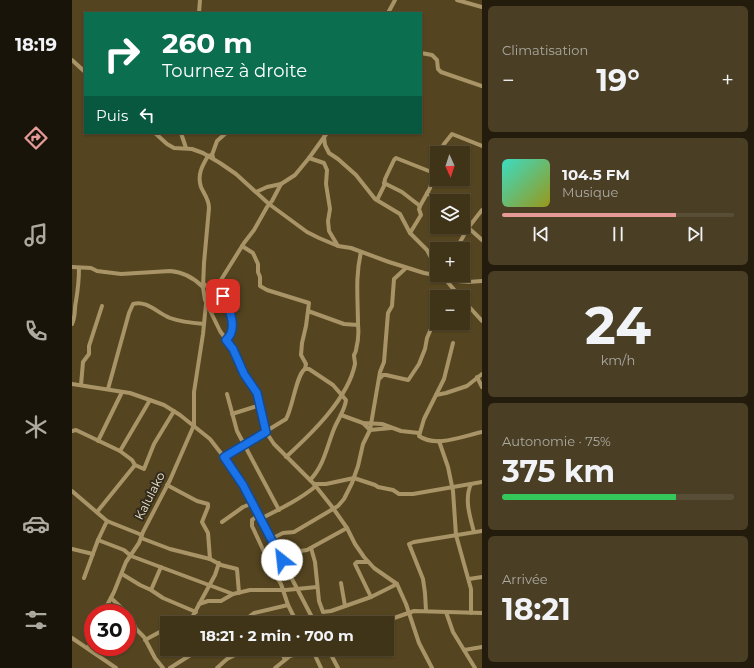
<!DOCTYPE html>
<html lang="fr">
<head>
<meta charset="utf-8">
<style>
	body { margin:0; font-family:Montserrat,sans-serif; background:#4a3f25; color:#f1f3f6; height:100vh; display:flex; flex-direction:column; font-size:15px; white-space:nowrap }
	* { box-sizing:border-box; margin:0 }
	p { font-size:13px; color:#adaaa2 }
	.icon { flex:none; width:22px; height:22px; fill:none; stroke:currentColor; stroke-width:2; stroke-linecap:round; stroke-linejoin:round }
	.map { position:relative; flex:1; overflow:hidden }
	.side { display:flex; flex-direction:column; gap:6px; padding:6px; background:#231c0d; width:272px }
	.side>* { flex:none }
	.guide { position:absolute; left:12px; top:12px; width:338px; height:122px; border-radius:0px; box-shadow:0 1px 3px #0004,0 0 0 1px #584e37; background:#0b6e4f; color:#fff; overflow:hidden }
	.needle { width:26px; rotate:177deg }
	.buttons { position:absolute; left:358px; top:146px; display:grid; gap:8px }
	.buttons a { display:grid; place-items:center; width:40px; height:40px; border-radius:0px; background:#3f3318; box-shadow:0 1px 3px #0004,0 0 0 1px #584e37; font-size:20px }
	.speed { position:absolute; left:12px; top:604px; display:flex; gap:8px; font-size:20px; font-weight:700; text-align:center }
	.speed>* { display:grid; place-content:center; width:52px; height:52px; border-radius:50%; background:#3f3318; box-shadow:0 1px 3px #0004,0 0 0 1px #584e37; line-height:1 }
	.speed .limit { border:6px solid #d22; background:#fff; color:#111 }
	.pin { position:absolute; display:grid; place-items:center; width:34px; height:34px; color:#fff; margin:-17px; border-radius:8px; box-shadow:0 2px 6px #0006 }
	.me { position:absolute; width:44px; margin:-22px; rotate:331deg; stroke-linejoin:round; filter:drop-shadow(0 0 3px #0008) }
	.turn { display:flex; align-items:center; gap:14px; height:84px; padding:0 12px; font-size:18px }
	.turn .icon { width:52px; height:52px; stroke-width:2.5 }
	.turn b { display:block; font-size:28px; line-height:34px }
	.then { display:flex; align-items:center; height:38px; padding:0 12px; background:#0003; gap:8px; font-size:15px }
	.big { font-size:30px; font-weight:700; line-height:1.1 }
	.side .card { flex:1; display:flex; flex-direction:column; justify-content:center; gap:6px; min-width:0; padding:0 14px; border-radius:6px; background:#4a3f25 }
	.side .dial { align-items:center; gap:0 }
	.dial b { font-size:52px; line-height:1 }
	.song { display:flex; align-items:center; gap:12px }
	.cover { width:48px; height:48px; border-radius:6px; background:linear-gradient(135deg,hsl(170 70% 55%),hsl(60 70% 35%)) }
	.played { height:4px; border-radius:2px; background:linear-gradient(90deg,#e69b98 75%,#584e37 75%) }
	.keys { display:flex; justify-content:space-around; direction:ltr }
	.heat { display:flex; justify-content:space-between; align-items:center; font-size:22px; direction:ltr }
	.charge { height:6px; border-radius:3px; background:linear-gradient(90deg,#34c759 75%,#584e37 0) }
	.trip { position:absolute; left:88px; top:616px; width:234px; height:40px; border-radius:0px; background:#3f3318; box-shadow:0 1px 3px #0004,0 0 0 1px #584e37; font-weight:700; line-height:40px; text-align:center }
	main { display:flex; flex:1; min-height:0 }
	.dock { display:flex; flex-direction:column; width:72px; justify-content:space-around; align-items:center; background:#19140a; color:#adaaa2 }
	.dock .icon { width:28px; height:28px }
	.dock .selected { color:#e69b98 }
	.dock b { font-size:18px; color:#f1f3f6 }
	.map>svg:first-child { display:block }
	.lines { fill:none; stroke-linecap:round; stroke-linejoin:round }
	.minor { stroke:#a89466; stroke-width:4 }
	.route-casing { stroke:#114b97; stroke-width:10 }
	.route { stroke:#1a73e8; stroke-width:7 }
	.labels { text-anchor:middle; stroke-width:4; stroke-linejoin:round; paint-order:stroke }
	.street-label { font-size:12px; fill:#f3e9d5; stroke:#332c1c }
</style>
</head>
<body>
<main>
<nav class="dock">
<b>18:19</b>
<svg class="icon selected" aria-label="directions" viewBox="0 0 24 24"><path d="M12 3l9 9-9 9-9-9zM9 14v-3h6M13 9l2 2-2 2"/></svg>
<svg class="icon" aria-label="music" viewBox="0 0 24 24"><path d="M9 18V5l10-2v13"/><circle cx="6" cy="18" r="3"/><circle cx="16" cy="16" r="3"/></svg>
<svg class="icon" aria-label="phone" viewBox="0 0 24 24"><path d="M5 4h4l2 5-3 2q2 4 5 5l2-3 5 2v4C11 20 4 13 5 4z"/></svg>
<svg class="icon" aria-label="climate" viewBox="0 0 24 24"><path d="M12 3v18M4 7l16 10M4 17L20 7"/></svg>
<svg class="icon" aria-label="car" viewBox="0 0 24 24"><path d="M5 17H2v-5l4-1 3-4h7l3 4 3 1v5h-3M9 17h6M6 11h13"/><circle cx="7" cy="17" r="2"/><circle cx="17" cy="17" r="2"/></svg>
<svg class="icon" aria-label="filters" viewBox="0 0 24 24"><path d="M4 7h16M4 17h16"/><circle cx="9" cy="7" r="2"/><circle cx="15" cy="17" r="2"/></svg>
</nav>
<div class="map">
<svg width="410" height="668" viewBox="0 0 410 668">
	<rect width="100%" height="100%" fill="#544420"/>
	<g class="lines">
		<g class="minor">
			<polyline points="385,0 410,7"/>
			<polyline points="127,13 128,0"/>
			<polyline points="316,13 323,0"/>
			<polyline points="349,53 360,55 365,60 366,69 369,72 410,86"/>
			<polyline points="0,60 13,72"/>
			<polyline points="83,133 95,144 102,148 120,149 131,153 148,163 164,174 197,204 235,232 247,238 266,246 279,248 317,262 352,273 369,276 374,280 388,297"/>
			<polyline points="109,133 114,148"/>
			<polyline points="252,137 253,145 257,153 266,159 284,175 303,199 328,214 338,233 355,250 365,269"/>
			<polyline points="367,153 372,144 380,134 410,146"/>
			<path d="M140,155L136,156C130,166 125,175 129,187C132,194 137,199 137,208L132,263L131,287L133,300L148,331L161,349L172,375L185,393L194,432L202,444L242,484L261,508L275,528L283,544L292,557L302,568L325,584L334,604L347,643L360,668"/>
			<polyline points="141,157 140,155 145,141 154,133"/>
			<polyline points="237,158 252,163 255,170 254,184 258,209 256,221 257,231 266,246"/>
			<polyline points="312,183 330,192 348,206"/>
			<polyline points="184,192 195,187 209,184"/>
			<polyline points="355,193 368,201"/>
			<polyline points="305,200 312,186 313,179 322,160 324,158 362,173"/>
			<polyline points="391,223 410,240"/>
			<polyline points="338,233 349,215 347,209 348,206 358,188 362,173 365,166"/>
			<polyline points="384,249 396,228 410,210"/>
			<path d="M0,267L19,268L25,271L49,274L98,271C112,272 122,278 131,287"/>
			<polyline points="374,280 396,282 410,281"/>
			<polyline points="132,284 137,288 144,288"/>
			<path d="M146,284C152,288 150,295 154,300C158,312 166,330 154,340"/>
			<polyline points="377,297 382,290"/>
			<polyline points="391,300 410,321"/>
			<polyline points="236,311 272,324 286,325"/>
			<path d="M0,324C4,316 2,309 4,301C6,289 7,280 7,268"/>
			<path d="M381,343L372,379L352,419L347,436C364,448 391,436 410,432"/>
			<path d="M233,369H237L261,385L274,400C273,410 266,419 262,429C255,446 252,466 238,480"/>
			<polyline points="405,377 410,387"/>
			<polyline points="308,378 311,375 314,375 336,380 337,379 347,364 353,349 355,338 362,322 362,315 365,311"/>
			<polyline points="0,384 58,393 92,405 108,415 138,439 155,461 171,485 243,623"/>
			<polyline points="9,385 11,362 17,354 17,346 30,306"/>
			<path d="M36,389L57,313L61,304C75,300 85,313 98,318C109,322 120,323 132,324"/>
			<polyline points="155,394 165,431 207,510"/>
			<polyline points="364,395 374,393 395,386 410,374"/>
			<polyline points="160,414 188,405"/>
			<polyline points="269,415 291,423 310,424 329,431 347,433"/>
			<polyline points="291,423 298,430 319,428"/>
			<polyline points="0,431 4,430 48,451 60,460 63,465 72,469 82,444 102,411"/>
			<polyline points="26,441 50,392"/>
			<polyline points="367,441 376,467 381,491 384,535 399,589 399,613"/>
			<polyline points="48,451 78,400"/>
			<path d="M152,457L214,419C221,407 224,375 233,369L234,364L229,355L230,343L234,326L237,303L195,290L188,286V277L186,272V264L181,253L170,246"/>
			<path d="M214,457C239,434 276,399 283,364C283,361 282,358 282,355C283,353 284,352 284,350C286,342 287,333 286,325C286,300 283,277 289,252"/>
			<polyline points="242,484 254,484 282,478 303,485 306,487 321,490 327,494 341,494 410,482"/>
			<path d="M399,484C392,499 398,517 402,532"/>
			<polyline points="95,485 125,501 136,504 136,507 130,522 136,533 138,559"/>
			<polyline points="0,491 35,521 26,540 12,578"/>
			<polyline points="25,512 63,465"/>
			<polyline points="187,515 180,520 180,526 201,571 209,584 216,605 225,623"/>
			<path d="M188,519C208,509 227,500 244,486"/>
			<polyline points="35,521 70,535"/>
			<polyline points="150,522 171,507 181,503"/>
			<polyline points="69,538 98,549 138,559 149,565 165,569 167,593"/>
			<polyline points="199,539 211,533 222,532 266,506 272,499 280,483 286,466 291,444 298,430 308,372 312,362 316,313 320,306 322,279 334,268"/>
			<polyline points="26,540 52,550 59,556 161,594"/>
			<polyline points="222,545 228,551 235,550 275,528"/>
			<polyline points="239,548 243,562 247,601 251,612 259,611 299,597 325,584"/>
			<polyline points="0,549 21,554"/>
			<polyline points="296,562 285,562 283,564 299,597"/>
			<polyline points="50,574 68,585 79,590 91,598 124,612"/>
			<polyline points="397,579 410,577"/>
			<polyline points="269,583 273,606"/>
			<polyline points="79,590 89,567"/>
			<polyline points="39,598 59,617 64,629 72,637 83,658 91,668"/>
			<polyline points="127,604 136,601 149,601 161,594 178,590 214,590 245,587"/>
			<polyline points="354,611 353,593 351,579 337,544 342,542 410,531"/>
			<polyline points="374,612 381,632 403,668"/>
			<polyline points="31,613 42,592 54,562 67,543 71,532 98,480 122,425 122,392 131,334 134,304 172,243 182,230 195,207 200,201 209,184 223,175 237,158 255,133"/>
			<polyline points="117,623 143,575 147,563"/>
			<polyline points="172,623 177,621 178,616 182,613 216,605"/>
			<polyline points="308,623 342,611 410,613"/>
			<polyline points="0,638 44,668"/>
			<polyline points="73,640 95,628"/>
			<polyline points="16,648 21,638"/>
			<polyline points="208,649 213,660"/>
			<polyline points="240,649 249,668"/>
			<polyline points="256,649 266,668"/>
			<polyline points="392,650 410,647"/>
			<polyline points="98,668 117,656 125,653 129,649"/>
			<polyline points="145,668 155,659 175,649"/>
			<polyline points="203,668 218,656 238,649"/>
		</g>
	</g>
	<g class="lines">
		<defs>
			<path id="route" d="M151,296L154,300C158,312 166,330 154,340L161,349L172,374L185,393L194,432L152,457L171,485L210,560"/>
		</defs>
		<use href="#route" class="route-casing"/>
		<use href="#route" class="route"/>
	</g>
	<g class="labels">
		<g class="street-label">
			<text transform="translate(78 496) rotate(-63)" y="4">Kalulako</text>
		</g>
	</g>
</svg>
<div class="buttons">
<a><svg class="needle" viewBox="-14 -14 28 28"><path d="M0-13l5 13h-10z" fill="#e53935"/><path d="M0 13l5-13h-10z" fill="#adaaa2"/></svg></a>
<a><svg class="icon" aria-label="layers" viewBox="0 0 24 24"><path d="M12 4l9 5-9 5-9-5zM3 14l9 5 9-5"/></svg></a>
<a>+</a>
<a>−</a>
</div>
<div class="speed"><div class="limit">30</div></div>
<div class="pin" style="left:151px;top:296px;background:#d93025"><svg class="icon" aria-label="arrive" viewBox="0 0 24 24"><path d="M6 21V4h12l-3 4 3 4H6"/></svg></div>
<svg class="me" style="left:210px;top:560px" viewBox="-20 -20 40 40"><circle r="19" fill="#fff"/><path d="M0-13L10 11 0 6-10 11z" fill="#1a73e8"/></svg>
<div class="trip">18:21 · 2 min · 700 m</div>
<div class="guide">
<div class="turn"><svg class="icon" aria-label="right" viewBox="0 0 24 24"><path d="M7 20v-9h11M14 6l5 5-5 5"/></svg><div><b>260 m</b>Tournez à droite</div></div>
<div class="then">Puis<svg class="icon" aria-label="left" viewBox="0 0 24 24"><path d="M17 20v-9H6M10 6l-5 5 5 5"/></svg></div>
</div>
</div>
<section class="side">
<div class="card"><p>Climatisation</p>
<div class="heat"><a>−</a><b class="big">19°</b><a>+</a></div>
</div>
<div class="card">
<div class="song"><i class="cover"></i><div><b>104.5 FM</b><p>Musique</p></div></div>
<div class="played"></div>
<div class="keys"><svg class="icon" aria-label="previous" viewBox="0 0 24 24"><path d="M18 5L8 12l10 7zM5 5v14"/></svg><svg class="icon" aria-label="pause" viewBox="0 0 24 24"><path d="M8 5v14M16 5v14"/></svg><svg class="icon" aria-label="next" viewBox="0 0 24 24"><path d="M6 5l10 7-10 7zM19 5v14"/></svg></div>
</div>
<div class="card dial"><b>24</b><p>km/h</p></div>
<div class="card"><p>Autonomie · 75%</p><b class="big">375 km</b><div class="charge"></div></div>
<div class="card"><p>Arrivée</p><b class="big">18:21</b></div>
</section>
</main>
</body>
</html>
